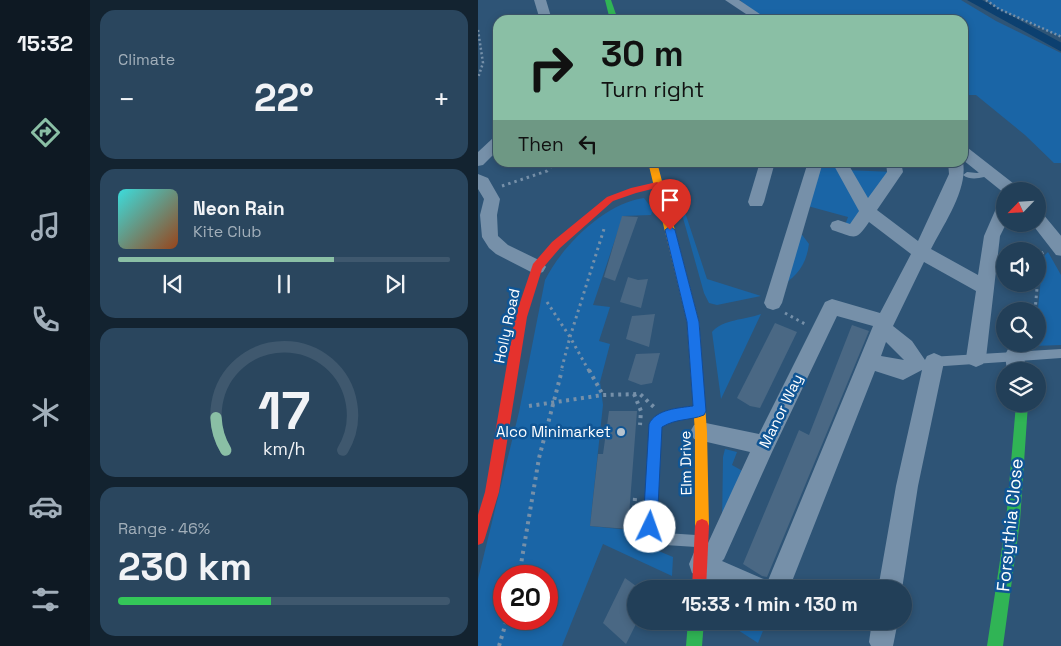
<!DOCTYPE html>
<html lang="en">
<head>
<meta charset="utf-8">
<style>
	body { margin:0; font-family:"Space Grotesk",sans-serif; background:#2a465e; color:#f1f3f6; height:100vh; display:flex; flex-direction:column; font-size:19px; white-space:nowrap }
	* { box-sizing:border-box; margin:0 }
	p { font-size:16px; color:#a2afba }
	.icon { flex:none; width:28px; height:28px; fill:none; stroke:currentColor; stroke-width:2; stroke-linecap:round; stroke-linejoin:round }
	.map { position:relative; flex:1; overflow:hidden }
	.panel { display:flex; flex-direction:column; gap:10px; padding:10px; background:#132330; width:388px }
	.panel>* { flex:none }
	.hud { position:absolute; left:15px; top:15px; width:475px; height:152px; border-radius:15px; box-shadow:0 2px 8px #0003,0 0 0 1px #3f586e; background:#8abfa5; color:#111; overflow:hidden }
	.needle { width:32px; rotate:245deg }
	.tools { position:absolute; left:518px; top:182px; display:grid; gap:10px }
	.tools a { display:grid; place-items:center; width:50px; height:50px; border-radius:50%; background:#223f58; box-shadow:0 2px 8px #0003,0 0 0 1px #3f586e; font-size:25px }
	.speed { position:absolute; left:15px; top:565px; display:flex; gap:10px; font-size:25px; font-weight:700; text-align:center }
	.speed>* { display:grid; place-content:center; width:65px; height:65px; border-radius:50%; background:#223f58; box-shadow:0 2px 8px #0003,0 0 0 1px #3f586e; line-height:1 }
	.speed .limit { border:8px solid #d22; background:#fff; color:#111 }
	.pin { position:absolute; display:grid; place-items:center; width:42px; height:42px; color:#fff; margin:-51px -21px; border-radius:50% 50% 50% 0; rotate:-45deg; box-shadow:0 0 5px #0007 }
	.pin .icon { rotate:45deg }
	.me { position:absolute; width:55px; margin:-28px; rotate:3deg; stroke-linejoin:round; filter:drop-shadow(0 0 4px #0008) }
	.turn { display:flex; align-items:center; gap:18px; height:105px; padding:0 25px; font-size:22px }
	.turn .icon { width:65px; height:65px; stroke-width:2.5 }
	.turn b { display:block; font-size:35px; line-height:42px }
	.then { display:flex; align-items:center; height:48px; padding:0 25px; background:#0003; gap:10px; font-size:19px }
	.big { font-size:38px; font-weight:700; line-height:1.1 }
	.panel .widget { flex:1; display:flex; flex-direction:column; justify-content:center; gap:8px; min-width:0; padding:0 18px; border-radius:15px; background:#2a465e }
	.panel .dial { align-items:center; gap:0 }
	.dial svg { height:130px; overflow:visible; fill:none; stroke:#3f586e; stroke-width:7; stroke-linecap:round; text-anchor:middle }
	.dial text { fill:#f1f3f6; stroke:none }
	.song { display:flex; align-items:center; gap:15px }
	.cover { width:60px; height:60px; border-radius:8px; background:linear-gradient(135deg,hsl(180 70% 55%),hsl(20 70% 35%)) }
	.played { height:5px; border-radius:2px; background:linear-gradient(90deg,#8abfa5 65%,#3f586e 65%) }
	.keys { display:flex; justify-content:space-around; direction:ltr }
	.heat { display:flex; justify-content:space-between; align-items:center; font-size:28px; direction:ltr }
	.charge { height:8px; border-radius:4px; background:linear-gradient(90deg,#34c759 46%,#3f586e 0) }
	.trip { position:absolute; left:149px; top:580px; width:285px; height:50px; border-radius:25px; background:#223f58; box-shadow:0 2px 8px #0003,0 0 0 1px #3f586e; font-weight:700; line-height:50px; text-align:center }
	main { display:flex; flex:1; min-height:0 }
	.tabs { display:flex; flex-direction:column; width:90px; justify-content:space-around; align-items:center; background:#0e1923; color:#a2afba }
	.tabs .icon { width:35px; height:35px }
	.tabs .selected { color:#8abfa5 }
	.tabs b { font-size:22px; color:#f1f3f6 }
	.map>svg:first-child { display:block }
	.green { fill:#1a65a6; fill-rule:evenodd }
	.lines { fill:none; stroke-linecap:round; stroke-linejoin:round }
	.canal { fill:#0c4070; fill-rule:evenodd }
	.building { fill:#4a6884 }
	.path-far2 { stroke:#7690a9; stroke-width:2.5; stroke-dasharray:2 2.5; stroke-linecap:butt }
	.path-far1 { stroke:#7690a9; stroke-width:3; stroke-dasharray:2.5 4; stroke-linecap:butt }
	.path { stroke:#7690a9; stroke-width:4; stroke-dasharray:3 4.5; stroke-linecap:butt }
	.lane { fill:#7690a9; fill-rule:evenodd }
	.street { fill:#7690a9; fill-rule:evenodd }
	.fast { fill:#30b455; fill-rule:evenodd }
	.slow { fill:#ff9f0a; fill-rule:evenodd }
	.jam { fill:#e5322d; fill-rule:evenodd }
	.route { fill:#1a73e8; stroke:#114b97 }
	.poi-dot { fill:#b6c3cf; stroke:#105594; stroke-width:2 }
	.labels { text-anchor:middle; stroke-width:5; stroke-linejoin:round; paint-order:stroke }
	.street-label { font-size:15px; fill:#fff; stroke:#105594 }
	.poi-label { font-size:15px; fill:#fff; stroke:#105594; text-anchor:end }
	.near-street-label { font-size:18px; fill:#fff; stroke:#105594 }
</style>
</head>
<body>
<main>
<nav class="tabs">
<b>15:32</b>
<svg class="icon selected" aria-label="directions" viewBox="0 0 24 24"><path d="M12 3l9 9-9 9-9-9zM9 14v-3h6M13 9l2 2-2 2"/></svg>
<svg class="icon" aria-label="music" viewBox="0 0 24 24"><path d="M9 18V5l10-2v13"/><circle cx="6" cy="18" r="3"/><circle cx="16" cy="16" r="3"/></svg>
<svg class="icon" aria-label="phone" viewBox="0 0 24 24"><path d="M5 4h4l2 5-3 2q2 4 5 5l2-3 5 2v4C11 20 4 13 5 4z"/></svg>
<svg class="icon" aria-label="climate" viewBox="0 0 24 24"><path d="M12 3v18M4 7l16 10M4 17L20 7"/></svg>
<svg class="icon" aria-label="car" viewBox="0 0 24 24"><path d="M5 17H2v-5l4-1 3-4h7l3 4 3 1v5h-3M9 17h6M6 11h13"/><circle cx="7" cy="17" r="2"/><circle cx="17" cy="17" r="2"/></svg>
<svg class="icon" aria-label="filters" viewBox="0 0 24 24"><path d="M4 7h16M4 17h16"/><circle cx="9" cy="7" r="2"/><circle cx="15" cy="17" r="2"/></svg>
</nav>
<section class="panel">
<div class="widget"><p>Climate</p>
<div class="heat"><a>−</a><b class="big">22°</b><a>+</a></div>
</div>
<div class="widget">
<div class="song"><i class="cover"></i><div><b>Neon Rain</b><p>Kite Club</p></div></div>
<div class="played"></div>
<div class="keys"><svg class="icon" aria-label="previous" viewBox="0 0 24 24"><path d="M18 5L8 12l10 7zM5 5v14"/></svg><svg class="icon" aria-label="pause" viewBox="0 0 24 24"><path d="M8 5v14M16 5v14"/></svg><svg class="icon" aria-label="next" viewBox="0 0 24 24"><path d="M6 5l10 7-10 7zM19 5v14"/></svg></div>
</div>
<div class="widget dial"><svg viewBox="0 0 100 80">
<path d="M14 69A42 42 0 1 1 86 69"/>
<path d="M14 69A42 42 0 0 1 8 49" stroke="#8abfa5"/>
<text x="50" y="56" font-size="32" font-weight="700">17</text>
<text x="50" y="72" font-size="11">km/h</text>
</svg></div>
<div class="widget"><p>Range · 46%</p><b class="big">230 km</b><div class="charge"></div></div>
</section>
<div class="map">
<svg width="584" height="646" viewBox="0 0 584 646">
	<rect width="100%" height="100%" fill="#2e5476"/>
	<g class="green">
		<polygon points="262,0 483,0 518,21 583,53 583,163 576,163 547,135 498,95 485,95 485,20 291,20 273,11"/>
		<polygon points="508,0 583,0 583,37 521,9"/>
		<polygon points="338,163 361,163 366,170 417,172 390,212 366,228 370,217 326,205"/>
		<path d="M166,198L175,210L173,215L145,216L115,305L132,307L121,341L132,344L122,382L125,405L112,526L151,530L152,539L195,557L194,576L125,544L84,646H0V579L41,412L67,280C84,246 127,203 166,198ZM26,576H69V619H26Z"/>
		<polygon points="200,200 203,200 229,279 283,296 239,305 231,303 226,293"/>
		<path d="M322,232L331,244C328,266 318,278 299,288Z"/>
		<polygon points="570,252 583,275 583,345 556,346 559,344 559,319 565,257"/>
		<path d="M283,314L243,399L234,332C245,319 267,320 283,314Z"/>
		<polygon points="247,449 259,452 254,465 268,473 244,527 245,457"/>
		<polygon points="246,621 289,621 280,643"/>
	</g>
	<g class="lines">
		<polygon class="canal" points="489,0 504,0 584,43 584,52"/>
	</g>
	<g class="building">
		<polygon points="144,216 160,217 137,281 126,277"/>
		<polygon points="150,277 160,280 170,279 163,308 142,302"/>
		<polygon points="177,314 171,347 148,339 154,316"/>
		<polygon points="297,323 319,332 282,408 272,406 259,398"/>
		<polygon points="374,325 391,331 289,577 284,576 265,564 321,430 331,435"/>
		<polygon points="182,353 174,383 163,385 150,380 158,354"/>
		<polygon points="131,411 159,411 150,529 112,526 120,454 125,454"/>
		<polygon points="147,578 158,586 158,624 148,644 125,623"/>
	</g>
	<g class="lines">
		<g class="path-far2">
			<polyline points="508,0 521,9 584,37"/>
			<polyline points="0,30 5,63 0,78"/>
		</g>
		<g class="path-far1">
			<polyline points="24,186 69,171 77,162"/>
			<polyline points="69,302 92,337 83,371"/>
			<polyline points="557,311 562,254 566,252"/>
			<polyline points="307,313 327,324"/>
			<polyline points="111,371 92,337 126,229"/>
		</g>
		<g class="path">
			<polyline points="111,370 125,395"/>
			<polyline points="156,394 163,411 162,425"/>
			<polyline points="51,406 125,395 162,394 178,409"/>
			<polyline points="157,498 154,534 161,537"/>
			<polyline points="41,576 61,458 84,370"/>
			<polyline points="21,646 29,619"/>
		</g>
		<g class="lane">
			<path d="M513,169L517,172L516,174C506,177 494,182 485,175L489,172L499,173Z"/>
			<polygon points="584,349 584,358 452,367 448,365 447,362 448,359 452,357"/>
			<path d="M218,406L222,407L224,411L222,415L195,420L183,427L178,526L180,530L187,533L218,535L222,537L224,541L222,545L218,547L187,545L172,539L166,527L172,424C179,409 204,408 218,406Z"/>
		</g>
		<g class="street">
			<polygon points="56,0 68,0 74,20 62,20"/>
			<polygon points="247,0 261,0 291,20 277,20"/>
			<polygon points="20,136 20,150 5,165 0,166 0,152 15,138"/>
			<polygon points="485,147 490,148 540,187 542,191 526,191 526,193 485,160"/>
			<polygon points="282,162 297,162 286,202 284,206 272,206 270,202"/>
			<polygon points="330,162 345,162 304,303 301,308 295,310 289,308 286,303"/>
			<path d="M354,162H369L390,198L409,172L408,162H423L425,172L399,210L440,241L471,174L470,162H485C490,190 465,225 453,249L500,275L506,236L520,204L526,202L528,224L522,236L508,358L505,364L498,367L491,364L488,358L498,291L446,262L415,326L434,341L447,360L449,356L456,353L463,356L466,362L440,486L424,589H400L418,486L444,370L425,380L397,371L311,589H250L214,573L211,564L217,550L230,543L272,452L216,439L212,432L216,425L223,422L281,434L347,302L354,299L402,313L433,254L391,222C377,243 377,237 354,230L352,226L354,222L360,220L372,224L381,211ZM359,316L395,326L289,583L288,580L244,561L246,559L294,452ZM408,342L426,360L403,356Z"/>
			<polygon points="0,174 10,178 22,199 19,215 20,236 30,245 65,262 68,267 65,272 59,274 53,272 18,254 11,248 4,237 2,215 6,199 0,189"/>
			<polygon points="559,212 565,214 584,237 584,256 578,255 554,224 559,224"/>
			<polygon points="537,347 544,349 549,371 529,371 527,355 530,349"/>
			<polygon points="394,621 420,621 415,646 393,646 391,642"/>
		</g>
		<g class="fast">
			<polygon points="127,0 133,0 140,20 132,20"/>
			<polygon points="538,404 550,404 542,521 525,646 509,646 528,521"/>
			<polygon points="210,621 226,621 224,646 208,646"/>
		</g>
		<polygon class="slow" points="170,162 179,162 221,322 229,432 231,526 229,531 224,533 219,531 217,526 217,432 209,322"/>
		<g class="jam">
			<polygon points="179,182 184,185 182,187 158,193 135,201 82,248 64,269 49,317 21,492 7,538 5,543 0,545 0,515 7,492 37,317 55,264 74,242 129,197 153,188"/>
			<polygon points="224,519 229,521 231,526 228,589 214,589 217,526 219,521"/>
		</g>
	</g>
	<path class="route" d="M192,226L197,230L221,322L228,411L226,415C211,421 199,418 184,427L179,527L177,532L172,534L167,532L165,527L171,424C178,409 201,408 215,406L209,322L187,230Z"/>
	<circle class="poi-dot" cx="143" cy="432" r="5"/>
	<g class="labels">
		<g class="street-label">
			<text transform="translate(29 326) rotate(-78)" y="5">Holly Road</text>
			<text transform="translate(303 411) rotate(-64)" y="5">Manor Way</text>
			<text transform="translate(208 463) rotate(-91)" y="5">Elm Drive</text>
		</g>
		<g class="poi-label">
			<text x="133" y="437">Alco Minimarket</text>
		</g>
		<g class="near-street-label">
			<text transform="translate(532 525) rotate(-84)" y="6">Forsythia Close</text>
		</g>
	</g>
</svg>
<div class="tools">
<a><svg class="needle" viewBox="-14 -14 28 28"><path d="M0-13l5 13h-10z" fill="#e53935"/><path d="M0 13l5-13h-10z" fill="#a2afba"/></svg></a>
<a><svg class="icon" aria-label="sound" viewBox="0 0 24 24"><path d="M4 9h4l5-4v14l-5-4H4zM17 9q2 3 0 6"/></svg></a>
<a><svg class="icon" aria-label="search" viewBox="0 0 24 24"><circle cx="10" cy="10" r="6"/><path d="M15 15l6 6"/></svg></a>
<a><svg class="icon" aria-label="layers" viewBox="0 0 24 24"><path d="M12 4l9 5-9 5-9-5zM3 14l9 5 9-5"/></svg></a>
</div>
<div class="speed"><div class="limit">20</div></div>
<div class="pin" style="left:192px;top:230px;background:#d93025"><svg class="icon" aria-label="arrive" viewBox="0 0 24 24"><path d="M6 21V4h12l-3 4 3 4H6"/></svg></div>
<svg class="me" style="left:172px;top:527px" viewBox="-20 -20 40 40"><circle r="19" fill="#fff"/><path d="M0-13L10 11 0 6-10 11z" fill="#1a73e8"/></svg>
<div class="trip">15:33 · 1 min · 130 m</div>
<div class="hud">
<div class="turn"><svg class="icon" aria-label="right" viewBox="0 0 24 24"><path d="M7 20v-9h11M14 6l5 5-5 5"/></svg><div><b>30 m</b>Turn right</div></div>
<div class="then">Then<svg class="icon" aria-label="left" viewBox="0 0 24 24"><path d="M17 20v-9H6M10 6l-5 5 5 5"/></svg></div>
</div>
</div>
</main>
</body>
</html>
